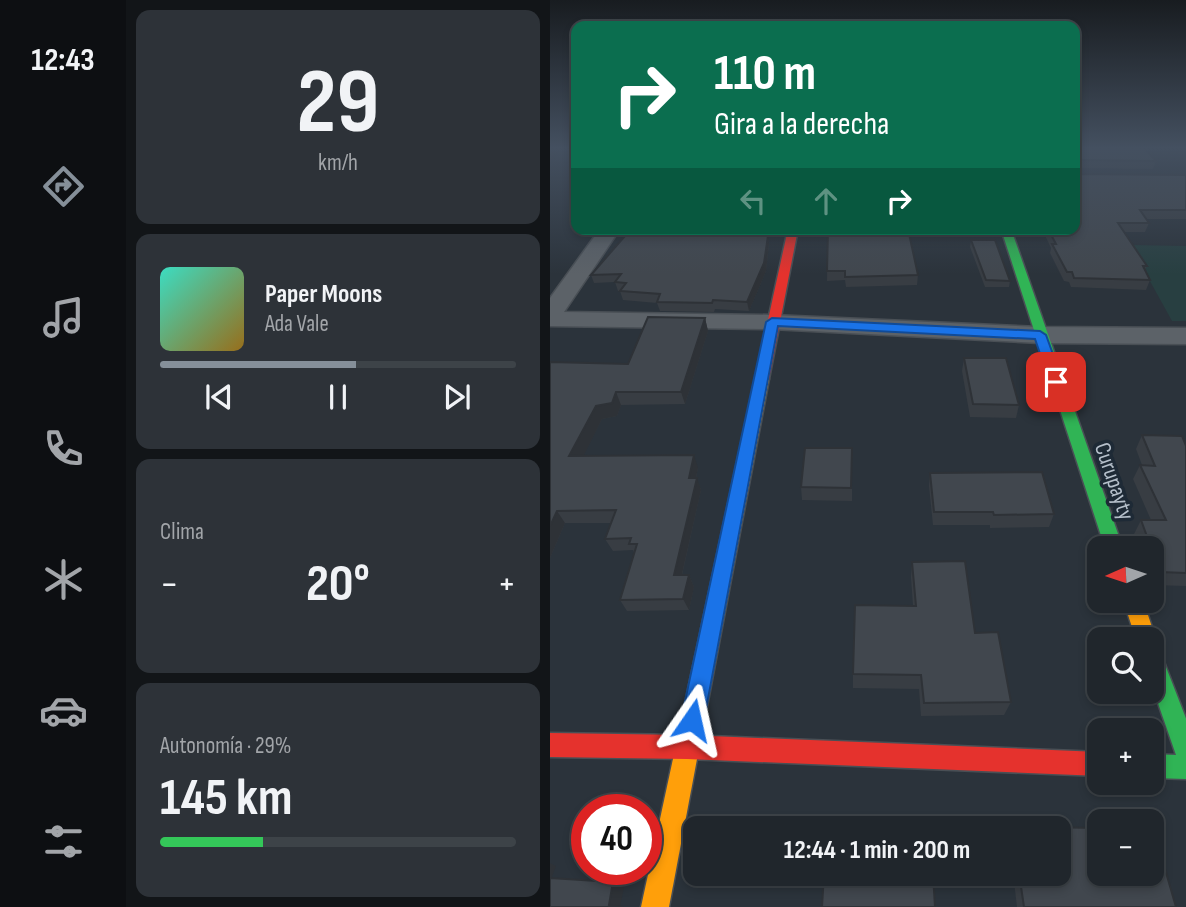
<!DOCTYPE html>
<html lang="es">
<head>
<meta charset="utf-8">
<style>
	body { margin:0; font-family:"Sofia Sans Condensed",sans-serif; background:#2d3238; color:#f1f3f6; height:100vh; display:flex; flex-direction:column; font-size:26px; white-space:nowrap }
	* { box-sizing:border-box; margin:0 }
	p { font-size:23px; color:#a2a5a9 }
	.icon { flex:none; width:38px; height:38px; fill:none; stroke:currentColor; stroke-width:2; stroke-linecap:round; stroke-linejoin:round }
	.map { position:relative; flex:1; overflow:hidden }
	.side { display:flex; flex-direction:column; gap:10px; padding:10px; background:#121518; width:424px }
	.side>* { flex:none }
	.top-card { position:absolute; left:21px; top:21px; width:509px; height:214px; border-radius:14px; box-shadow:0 4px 10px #0003,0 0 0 2px #3d4348; background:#0b6e4f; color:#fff; overflow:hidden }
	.needle { width:46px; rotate:267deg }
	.tools { position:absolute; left:537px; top:536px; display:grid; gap:14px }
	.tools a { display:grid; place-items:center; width:77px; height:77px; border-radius:14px; background:#20262c; box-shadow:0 4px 10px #0003,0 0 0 2px #3d4348; font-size:35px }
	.speed { position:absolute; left:21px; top:794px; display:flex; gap:14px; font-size:35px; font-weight:700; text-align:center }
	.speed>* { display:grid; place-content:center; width:91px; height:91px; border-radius:50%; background:#20262c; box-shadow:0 4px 10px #0003,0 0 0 2px #3d4348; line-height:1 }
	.speed .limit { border:10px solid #d22; background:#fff; color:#111 }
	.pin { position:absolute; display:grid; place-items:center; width:60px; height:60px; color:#fff; margin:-30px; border-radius:14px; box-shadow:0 4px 10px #0006 }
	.me { position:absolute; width:77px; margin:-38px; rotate:11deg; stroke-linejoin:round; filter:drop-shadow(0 0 5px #0008) }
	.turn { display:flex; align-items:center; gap:24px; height:147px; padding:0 28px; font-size:32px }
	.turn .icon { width:91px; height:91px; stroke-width:2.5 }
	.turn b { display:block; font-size:49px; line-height:60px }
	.lanes { display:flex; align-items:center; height:66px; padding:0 28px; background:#0003; justify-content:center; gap:35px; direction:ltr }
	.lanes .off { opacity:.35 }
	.big { font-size:52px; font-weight:700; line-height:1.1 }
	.side .tile { flex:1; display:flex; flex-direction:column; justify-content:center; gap:10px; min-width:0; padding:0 24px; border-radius:14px; background:#2d3238 }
	.side .dial { align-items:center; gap:0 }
	.dial b { font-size:91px; line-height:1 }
	.song { display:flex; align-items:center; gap:21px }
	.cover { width:84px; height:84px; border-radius:10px; background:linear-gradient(135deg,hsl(170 70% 55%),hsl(40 70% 35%)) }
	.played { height:7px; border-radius:4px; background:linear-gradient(90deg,#858f99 55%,#3d4348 55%) }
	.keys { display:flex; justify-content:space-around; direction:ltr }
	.heat { display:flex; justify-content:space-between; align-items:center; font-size:38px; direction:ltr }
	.charge { height:10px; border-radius:5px; background:linear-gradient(90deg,#34c759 29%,#3d4348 0) }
	.trip { position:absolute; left:133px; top:816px; width:388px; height:70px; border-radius:14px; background:#20262c; box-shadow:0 4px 10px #0003,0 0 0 2px #3d4348; font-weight:700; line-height:70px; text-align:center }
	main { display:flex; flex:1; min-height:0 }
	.menu { display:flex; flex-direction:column; width:126px; justify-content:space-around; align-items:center; background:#0d0f12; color:#a2a5a9 }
	.menu .icon { width:49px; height:49px }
	.menu .current { color:#858f99 }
	.menu b { font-size:32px; color:#f1f3f6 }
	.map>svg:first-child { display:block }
	.green { fill:#283f41 }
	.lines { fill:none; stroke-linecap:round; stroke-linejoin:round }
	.street-casing { stroke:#494f55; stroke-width:3 }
	.fast-casing { stroke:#494f55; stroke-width:3 }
	.slow-casing { stroke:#494f55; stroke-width:3 }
	.jam-casing { stroke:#494f55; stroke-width:3 }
	.street { fill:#5c6268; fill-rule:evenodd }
	.fast { fill:#30b455; fill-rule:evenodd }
	.slow { fill:#ff9f0a; fill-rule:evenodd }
	.jam { fill:#e5322d; fill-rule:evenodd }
	.wall { fill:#383d43 }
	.shaded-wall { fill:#2e3237 }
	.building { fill:#41474e; stroke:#2e3237; stroke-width:2 }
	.route { fill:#1a73e8; stroke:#114b97; stroke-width:2 }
	.labels { text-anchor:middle; stroke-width:7; stroke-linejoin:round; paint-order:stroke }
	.street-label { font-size:23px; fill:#b6c0cb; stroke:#1e2a36 }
</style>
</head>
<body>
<main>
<nav class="menu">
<b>12:43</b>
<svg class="icon current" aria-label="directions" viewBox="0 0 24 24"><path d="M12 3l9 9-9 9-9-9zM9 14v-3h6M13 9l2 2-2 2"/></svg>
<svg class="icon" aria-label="music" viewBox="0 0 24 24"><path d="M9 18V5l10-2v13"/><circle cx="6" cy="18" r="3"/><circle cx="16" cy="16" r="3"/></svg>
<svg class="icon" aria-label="phone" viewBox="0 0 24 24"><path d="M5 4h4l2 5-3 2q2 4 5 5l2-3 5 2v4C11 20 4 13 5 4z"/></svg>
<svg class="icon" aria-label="climate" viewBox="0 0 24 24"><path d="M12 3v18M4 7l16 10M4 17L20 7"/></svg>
<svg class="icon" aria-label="car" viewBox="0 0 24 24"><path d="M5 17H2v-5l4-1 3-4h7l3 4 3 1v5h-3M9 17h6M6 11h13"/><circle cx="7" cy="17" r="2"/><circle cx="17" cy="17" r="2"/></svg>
<svg class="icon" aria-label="filters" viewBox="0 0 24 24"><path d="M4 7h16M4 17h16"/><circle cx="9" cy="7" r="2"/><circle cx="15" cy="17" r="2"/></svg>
</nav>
<section class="side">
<div class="tile dial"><b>29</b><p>km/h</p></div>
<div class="tile">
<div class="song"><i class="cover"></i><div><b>Paper Moons</b><p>Ada Vale</p></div></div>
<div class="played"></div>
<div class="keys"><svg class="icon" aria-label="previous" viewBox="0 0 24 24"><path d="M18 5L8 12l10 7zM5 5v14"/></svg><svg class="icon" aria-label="pause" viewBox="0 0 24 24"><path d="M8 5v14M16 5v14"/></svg><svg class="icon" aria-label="next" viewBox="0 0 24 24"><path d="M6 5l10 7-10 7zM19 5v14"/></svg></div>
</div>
<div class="tile"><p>Clima</p>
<div class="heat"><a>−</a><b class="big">20°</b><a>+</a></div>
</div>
<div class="tile"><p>Autonomía · 29%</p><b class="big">145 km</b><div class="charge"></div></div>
</section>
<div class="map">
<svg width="637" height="907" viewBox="0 0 637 907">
	<rect width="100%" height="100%" fill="#2b333b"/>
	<polygon class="green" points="580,245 636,246 636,321 622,321"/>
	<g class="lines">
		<defs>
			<polygon id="street" points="50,229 70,229 14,312 222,315 490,327 637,328 637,344 490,343 222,329 0,326 0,298"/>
			<g id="fast">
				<polygon points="451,229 461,229 573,548 555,548"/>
				<polygon points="602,646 609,649 637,721 637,779 602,778 602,754 626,755 602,686"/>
			</g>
			<g id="slow">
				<polygon points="212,375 219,379 119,907 91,907 205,379"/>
				<polygon points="573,600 593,600 606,639 603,646 602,639 586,639"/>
			</g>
			<g id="jam">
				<polygon points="238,229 248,229 219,379 212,383 205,379"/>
				<polygon points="0,733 137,735 550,752 550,776 137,759 0,757"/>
			</g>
		</defs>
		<use href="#street" class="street-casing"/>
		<use href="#fast" class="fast-casing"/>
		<use href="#slow" class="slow-casing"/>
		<use href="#jam" class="jam-casing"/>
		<use href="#street" class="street"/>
		<use href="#fast" class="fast"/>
		<use href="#slow" class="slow"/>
		<use href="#jam" class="jam"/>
	</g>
	<g class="wall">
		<polygon points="525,147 606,161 603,169 525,168"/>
		<polygon points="525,174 636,175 636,219 596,219 599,223 595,232 574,232 597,266 595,270 600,280 596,290 521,287 519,282 514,281 500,253 501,248 492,229 525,229"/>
		<polygon points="278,229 368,275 367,285 296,287 295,280 277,281"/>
		<polygon points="218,236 219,244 216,271 199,311 165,309 164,312 110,311 107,303 73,300 70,291 68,291 65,282 44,283 41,275"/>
		<polygon points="421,240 460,281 459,287 435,287 420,247"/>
		<polygon points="155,318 158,331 135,404 71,405 67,416 52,419 33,456 148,468 146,478 151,490 132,575 139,575 144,587 139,610 77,611 70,600 84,553 83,550 63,551 55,539 61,523 15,523 0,558 0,362 78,364"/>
		<polygon points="414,358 469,405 466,418 420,417 412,371"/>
		<polygon points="592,435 636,446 636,586 602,585 602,548 588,548 584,534 591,520 601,520 583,479 590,465 592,465 586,449"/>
		<polygon points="302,448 302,501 252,500 251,487"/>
		<polygon points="380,473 504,514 499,527 440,528 440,525 383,525 379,486"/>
		<polygon points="362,562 425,633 461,702 454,715 371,716 369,689 303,688 303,674 363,606 361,577"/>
		<polygon points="463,873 550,873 626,907 467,907"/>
	</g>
	<g class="shaded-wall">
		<polygon points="3,147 14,147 0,162 0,150"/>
		<polygon points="218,236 219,244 216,271 199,311 197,302"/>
		<polygon points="155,318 158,331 135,404 131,392"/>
		<polygon points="66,392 71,405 67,416 52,419 27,469 19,456 46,406"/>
		<polygon points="144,455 148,468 143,491 139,478"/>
		<polygon points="147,478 151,490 129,587 124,575"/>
		<polygon points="7,511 15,523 0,558 0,526"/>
		<polygon points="139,575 144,587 139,610 133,599"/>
		<polygon points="0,863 6,866 0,882"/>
		<polygon points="63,882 74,887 70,907 59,905"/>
	</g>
	<g class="building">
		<polygon points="525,147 593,147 606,161 527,160 525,162"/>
		<polygon points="525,170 525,174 636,175 636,210 590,210 599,223 568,223 597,266 593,266 600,280 524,278 522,272 517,272 502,244 506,244 498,229 525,229"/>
		<polygon points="81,229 116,229 218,236 214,263 197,302 163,300 162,303 107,302 110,294 70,291 76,283 65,282 71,274 41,275"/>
		<polygon points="278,229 358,229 368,275 295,277 295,271 277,271"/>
		<polygon points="421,240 445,240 460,281 436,280"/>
		<polygon points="98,317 155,318 131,392 66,392 62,403 46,406 19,456 144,455 139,478 147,478 124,575 139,575 133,599 70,600 87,544 79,544 81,538 55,539 66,510 7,511 0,526 0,362 78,364"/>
		<polygon points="414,358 456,358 469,405 423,404"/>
		<polygon points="592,435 632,436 636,446 636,573 610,572 591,520 616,520 590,465 605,466"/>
		<polygon points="255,448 302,448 301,488 251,487"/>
		<polygon points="492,472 504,514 444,515 443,512 384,512 380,473"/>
		<polygon points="415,561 425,633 448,632 461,702 374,703 371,675 303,674 305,605 366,606 362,562"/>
		<polygon points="277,822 381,825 381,828 277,828"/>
		<polygon points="489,827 550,828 550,873 602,873 602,869 615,869 626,907 474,907 469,873 509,873 509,828"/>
		<polygon points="274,873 383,873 385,907 272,907"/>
		<polygon points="0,878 63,882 59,905 73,907 0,907"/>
	</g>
	<linearGradient id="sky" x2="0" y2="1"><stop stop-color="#181c20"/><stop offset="0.54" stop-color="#445060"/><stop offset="1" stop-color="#445060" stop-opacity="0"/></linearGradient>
	<rect width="637" height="274" fill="url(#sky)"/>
	<polygon class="route" points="222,318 490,331 496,335 513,382 511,386 501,386 485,339 228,326 154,720 150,729 142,732 134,729 131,720 216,322"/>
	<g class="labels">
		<g class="street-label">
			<text transform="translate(565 481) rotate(71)" y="8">Curupayty</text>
		</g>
	</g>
</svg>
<div class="tools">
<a><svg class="needle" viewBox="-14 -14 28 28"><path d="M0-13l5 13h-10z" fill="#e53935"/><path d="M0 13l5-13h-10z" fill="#a2a5a9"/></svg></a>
<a><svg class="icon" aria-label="search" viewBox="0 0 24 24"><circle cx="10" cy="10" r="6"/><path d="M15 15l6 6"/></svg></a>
<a>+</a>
<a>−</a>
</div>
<div class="speed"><div class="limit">40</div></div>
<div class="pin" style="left:506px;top:382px;background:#d93025"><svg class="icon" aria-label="arrive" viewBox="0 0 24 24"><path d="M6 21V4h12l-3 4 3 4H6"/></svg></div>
<svg class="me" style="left:142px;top:720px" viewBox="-20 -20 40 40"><path d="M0-17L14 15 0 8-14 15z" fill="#1a73e8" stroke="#fff" stroke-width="4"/></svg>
<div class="trip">12:44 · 1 min · 200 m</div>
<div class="top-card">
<div class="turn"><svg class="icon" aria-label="right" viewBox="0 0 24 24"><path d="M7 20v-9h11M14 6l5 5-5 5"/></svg><div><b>110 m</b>Gira a la derecha</div></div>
<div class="lanes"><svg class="icon off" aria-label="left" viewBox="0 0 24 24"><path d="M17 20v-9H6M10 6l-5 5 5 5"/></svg><svg class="icon off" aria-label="ahead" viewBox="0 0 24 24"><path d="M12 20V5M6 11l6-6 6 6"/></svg><svg class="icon" aria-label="right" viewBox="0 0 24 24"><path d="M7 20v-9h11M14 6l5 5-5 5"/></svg></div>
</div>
</div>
</main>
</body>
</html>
